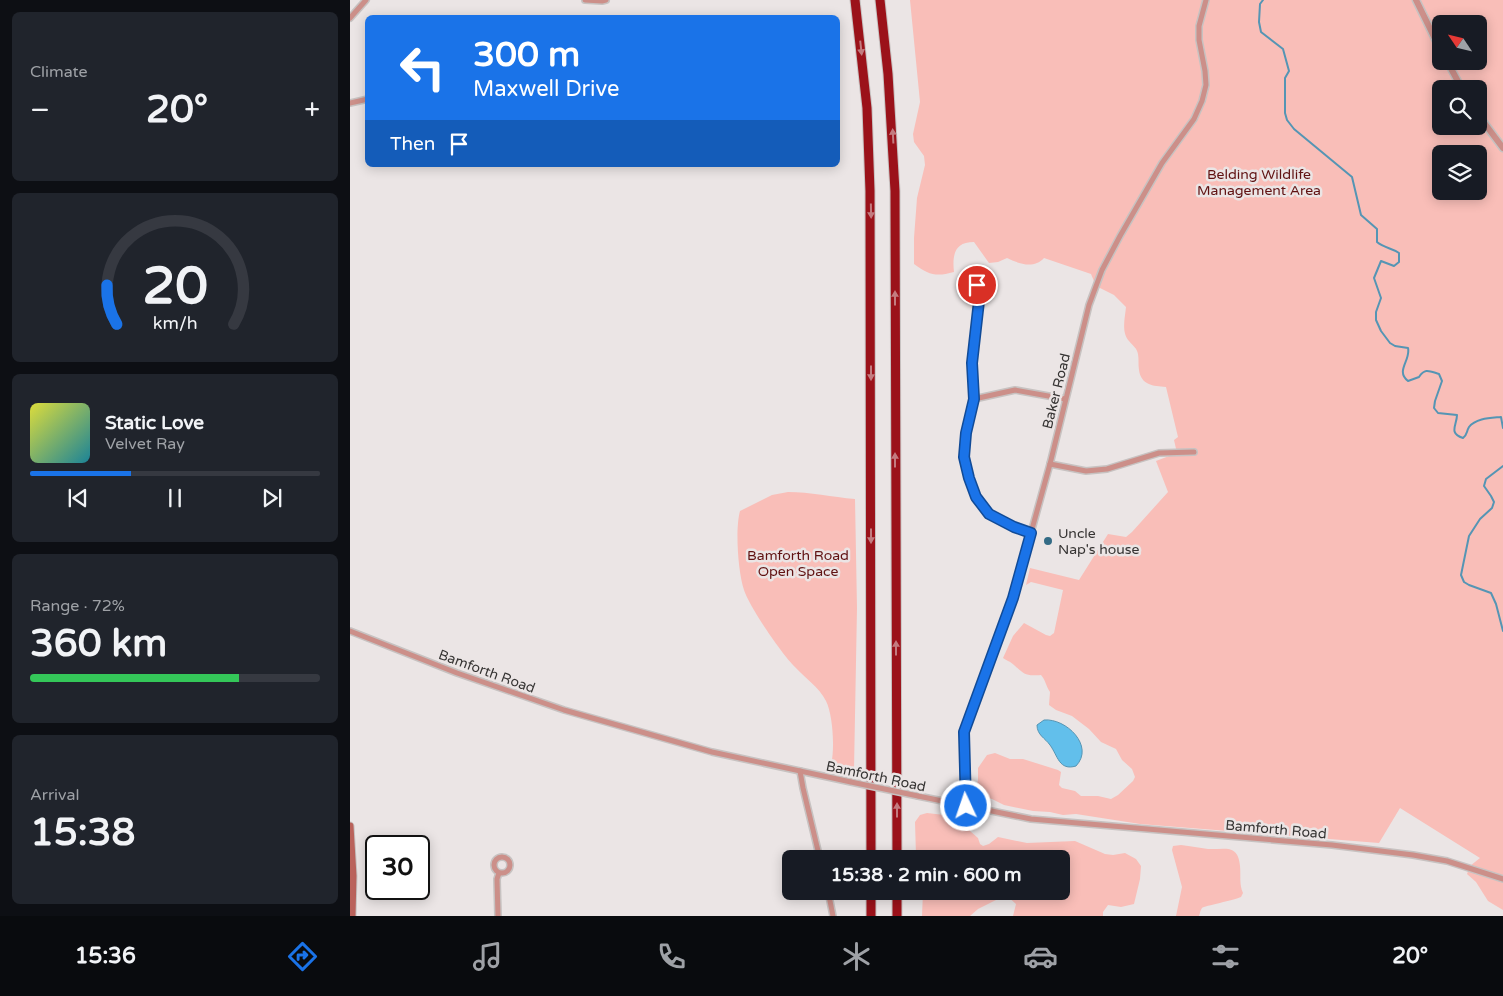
<!DOCTYPE html>
<html lang="en">
<head>
<meta charset="utf-8">
<style>
	body { margin:0; font-family:"Varela Round",sans-serif; background:#20242c; color:#f1f3f6; height:100vh; display:flex; flex-direction:column; font-size:19px; white-space:nowrap }
	* { box-sizing:border-box; margin:0 }
	p { font-size:16px; color:#9ea1a6 }
	.icon { flex:none; width:28px; height:28px; fill:none; stroke:currentColor; stroke-width:2; stroke-linecap:round; stroke-linejoin:round }
	.map { position:relative; flex:1; overflow:hidden }
	.details { display:flex; flex-direction:column; gap:12px; padding:12px; background:#0d0f14; width:350px }
	.details>* { flex:none }
	.banner { position:absolute; left:15px; top:15px; width:475px; height:152px; border-radius:8px; box-shadow:0 2px 12px #0003; background:#1a73e8; color:#fff; overflow:hidden }
	.needle { width:32px; rotate:305deg }
	.controls { position:absolute; left:1082px; top:15px; display:grid; gap:10px }
	.controls a { display:grid; place-items:center; width:55px; height:55px; border-radius:8px; background:#171b24; box-shadow:0 2px 12px #0003; font-size:25px }
	.speed { position:absolute; left:15px; top:835px; display:flex; gap:10px; font-size:25px; font-weight:700; text-align:center }
	.speed>* { display:grid; place-content:center; width:65px; height:65px; border-radius:50%; background:#171b24; box-shadow:0 2px 12px #0003; line-height:1 }
	.speed .limit { border:2px solid #111; border-radius:8px; background:#fff; color:#111 }
	.pin { position:absolute; display:grid; place-items:center; width:42px; height:42px; color:#fff; margin:-21px; border:2px solid #fff; border-radius:50%; box-shadow:0 1px 5px #0007 }
	.me { position:absolute; width:55px; margin:-28px; rotate:357deg; stroke-linejoin:round; filter:drop-shadow(0 0 4px #0008) }
	.turn { display:flex; align-items:center; gap:18px; height:105px; padding:0 25px; font-size:22px }
	.turn .icon { width:65px; height:65px; stroke-width:2.5 }
	.turn b { display:block; font-size:35px; line-height:42px }
	.then { display:flex; align-items:center; height:48px; padding:0 25px; background:#0003; gap:10px; font-size:19px }
	.big { font-size:38px; font-weight:800; line-height:1.1 }
	.details .card { flex:1; display:flex; flex-direction:column; justify-content:center; gap:8px; min-width:0; padding:0 18px; border-radius:8px; background:#20242c }
	.details .dial { align-items:center; gap:0 }
	.dial svg { height:130px; overflow:visible; fill:none; stroke:#363941; stroke-width:7; stroke-linecap:round; text-anchor:middle }
	.dial text { fill:#f1f3f6; stroke:none }
	.song { display:flex; align-items:center; gap:15px }
	.cover { width:60px; height:60px; border-radius:8px; background:linear-gradient(135deg,hsl(60 70% 55%),hsl(190 70% 35%)) }
	.played { height:5px; border-radius:2px; background:linear-gradient(90deg,#1a73e8 35%,#363941 35%) }
	.keys { display:flex; justify-content:space-around; direction:ltr }
	.heat { display:flex; justify-content:space-between; align-items:center; font-size:28px; direction:ltr }
	.charge { height:8px; border-radius:4px; background:linear-gradient(90deg,#34c759 72%,#363941 0) }
	.trip { position:absolute; left:432px; top:850px; width:288px; height:50px; border-radius:8px; background:#171b24; box-shadow:0 2px 12px #0003; font-weight:800; line-height:50px; text-align:center }
	.tab-bar { display:flex; height:80px; justify-content:space-around; align-items:center; background:#090b0e; color:#9ea1a6 }
	.tab-bar .icon { width:35px; height:35px }
	.tab-bar .current { color:#1a73e8 }
	.tab-bar b { font-size:22px; color:#f1f3f6 }
	main { display:flex; flex:1; min-height:0 }
	.map>svg:first-child { display:block }
	.green { fill:#f9beb8; fill-rule:evenodd }
	.water { fill:#62bfeb; stroke:#5595b4 }
	.lines { fill:none; stroke-linecap:round; stroke-linejoin:round }
	.stream { stroke:#5595b4; stroke-width:2 }
	.minor-casing { stroke:#c7c2c1; stroke-width:8 }
	.tertiary-casing { stroke:#c7c2c1; stroke-width:9 }
	.secondary-casing { stroke:#c7c2c1; stroke-width:9 }
	.motorway-casing { stroke:#c7c2c1; stroke-width:11 }
	.minor { stroke:#cc8f89; stroke-width:5 }
	.tertiary { stroke:#cc8f89; stroke-width:6 }
	.secondary { stroke:#ba625b; stroke-width:7 }
	.motorway { stroke:#9b121a; stroke-width:9 }
	.minor-bridge-casing { stroke:#c7c2c1; stroke-width:8; stroke-linecap:butt }
	.minor-bridge { stroke:#cc8f89; stroke-width:5 }
	.oneway { fill:#c37c80 }
	.route-casing { stroke:#114b97; stroke-width:12 }
	.route { stroke:#1a73e8; stroke-width:9 }
	.poi-dot { fill:#336b85; stroke:#ebe5e5; stroke-width:2 }
	.labels { text-anchor:middle; stroke-width:5; stroke-linejoin:round; paint-order:stroke }
	.park-label { font-size:14px; fill:#601212; stroke:#ebe5e5 }
	.street-label { font-size:14px; fill:#363433; stroke:#ebe5e5 }
	.poi-label { font-size:14px; fill:#363433; stroke:#ebe5e5; text-anchor:start }
</style>
</head>
<body>
<main>
<section class="details">
<div class="card"><p>Climate</p>
<div class="heat"><a>−</a><b class="big">20°</b><a>+</a></div>
</div>
<div class="card dial"><svg viewBox="0 0 100 80">
<path d="M14 69A42 42 0 1 1 86 69"/>
<path d="M14 69A42 42 0 0 1 8 45" stroke="#1a73e8"/>
<text x="50" y="56" font-size="32" font-weight="700">20</text>
<text x="50" y="72" font-size="11">km/h</text>
</svg></div>
<div class="card">
<div class="song"><i class="cover"></i><div><b>Static Love</b><p>Velvet Ray</p></div></div>
<div class="played"></div>
<div class="keys"><svg class="icon" aria-label="previous" viewBox="0 0 24 24"><path d="M18 5L8 12l10 7zM5 5v14"/></svg><svg class="icon" aria-label="pause" viewBox="0 0 24 24"><path d="M8 5v14M16 5v14"/></svg><svg class="icon" aria-label="next" viewBox="0 0 24 24"><path d="M6 5l10 7-10 7zM19 5v14"/></svg></div>
</div>
<div class="card"><p>Range · 72%</p><b class="big">360 km</b><div class="charge"></div></div>
<div class="card"><p>Arrival</p><b class="big">15:38</b></div>
</section>
<div class="map">
<svg width="1153" height="916" viewBox="0 0 1153 916">
	<rect width="100%" height="100%" fill="#ebe5e5"/>
	<g class="green">
		<path d="M560,0H1153V910L1138,901L1126,882L1117,874L1120,866L1130,858L1050,808L1029,843L790,824L726,814L713,815L700,812L683,811L654,805L642,799L633,797L626,793V789L628,780V768L637,755L645,753L660,759H673L708,770L711,772L709,785L712,788L725,791L731,796H748L761,799L768,795L783,781L785,777L782,769L772,760L766,749L751,742L739,729L722,716L706,710L699,705L700,692C696,686 695,679 691,675C675,676 675,675 664,665C660,661 657,661 653,658L663,636L674,623L696,635L700,636L704,633L713,590L681,582L676,585L680,568L729,580L758,534L776,537L782,532L818,492L806,461L827,453L824,440L828,437L816,387C803,386 791,385 789,370C788,365 789,359 788,354C787,348 783,346 779,341C771,332 775,318 776,307L764,295L746,286L741,274L694,258C684,269 669,264 657,258L648,262L639,263L624,242C605,242 602,254 604,272C586,277 579,275 564,264V238L567,198L575,165L574,156L564,142L563,134L570,102ZM1091,24H1129V61H1091ZM1091,89H1129V126H1091ZM1091,154H1129V191H1091Z"/>
		<path d="M438,492C460,492 482,497 505,499L507,608L504,770L481,765C485,749 483,715 476,701C469,687 455,678 445,667C432,655 399,606 394,590C388,572 385,529 390,511L422,495Z"/>
		<polygon points="577,813 620,818 620,831 628,838 630,844 633,846 639,844 648,837 677,843 725,841 755,854 763,855 775,853 786,859 791,866 790,879 784,904 771,907 758,905 753,912 753,916 663,916 666,904 656,895 628,909 620,916 572,916 573,891 711,891 711,859 568,859 566,855 565,822 570,815"/>
		<path d="M831,845C841,846 849,848 858,849C874,850 888,843 890,866C891,876 889,884 893,893L891,897C885,900 854,906 852,908C850,911 850,913 849,916H826L832,887L822,850L823,846Z"/>
	</g>
	<path class="water" d="M694,720C716,718 745,746 726,766C709,771 708,756 700,745C695,738 687,735 687,725Z"/>
	<g class="lines">
		<g class="stream">
			<path d="M913,0L910,4L909,22L911,32L933,49L939,71L935,78V113L937,120L944,129L1002,177L1011,215L1027,229V242C1034,248 1042,248 1049,253V262L1044,266L1031,261L1024,278L1031,298L1026,312V320L1031,331L1040,343L1045,346L1058,348C1061,360 1045,371 1058,381L1069,377C1075,368 1079,371 1089,374L1092,381L1085,401L1084,408L1088,413L1107,415C1107,425 1098,433 1113,438C1118,434 1116,432 1119,427C1126,418 1141,418 1151,417L1153,428"/>
			<polyline points="1153,466 1136,479 1134,486 1141,496 1144,502 1142,508 1130,519 1119,536 1111,575 1114,582 1119,585 1141,593 1146,604 1153,631"/>
		</g>
		<defs>
			<g id="minor">
				<polyline points="235,0 252,1 256,0"/>
				<polyline points="0,18 16,0"/>
				<polyline points="0,103 18,99"/>
				<polyline points="629,301 624,294 624,288 631,282 636,284 638,289 636,298 629,301 622,363 624,399 616,433 614,457 619,478 626,497 639,513 664,527 681,533"/>
				<polyline points="624,399 665,390 715,399"/>
				<polyline points="700,464 736,471 757,469 809,453 844,452"/>
				<polyline points="0,631 107,673 214,710 362,752 501,782"/>
				<polyline points="450,771 453,788 470,859"/>
				<polyline points="568,796 681,819 982,845 1063,855 1097,861 1153,879"/>
				<polyline points="616,806 614,732 663,598 700,464 739,305 752,270 770,236 812,163 844,119 852,101 856,85 855,71 849,40 849,26 856,0"/>
				<circle cx="152" cy="865" r="8"/>
				<polyline points="478,891 483,916"/>
				<polyline points="148,916 147,879 149,873"/>
			</g>
			<g id="tertiary">
				<polyline points="1066,0 1091,51"/>
				<polyline points="1097,61 1112,89"/>
				<polyline points="1129,116 1153,148"/>
			</g>
			<polyline id="secondary" points="0,826 3,876 2,916"/>
			<g id="motorway">
				<polyline points="505,0 517,108 520,191 521,859"/>
				<polyline points="530,0 538,74 545,191 547,859"/>
				<polyline points="521,891 521,916"/>
				<polyline points="547,891 547,916"/>
			</g>
		</defs>
		<use href="#minor" class="minor-casing"/>
		<use href="#tertiary" class="tertiary-casing"/>
		<use href="#secondary" class="secondary-casing"/>
		<use href="#motorway" class="motorway-casing"/>
		<use href="#minor" class="minor"/>
		<use href="#tertiary" class="tertiary"/>
		<use href="#secondary" class="secondary"/>
		<use href="#motorway" class="motorway"/>
		<defs>
			<polyline id="minor-bridge" points="501,782 568,796"/>
		</defs>
		<use href="#minor-bridge" class="minor-bridge-casing"/>
		<use href="#minor-bridge" class="minor-bridge"/>
	</g>
	<defs><path id="oneway-solid" d="M-6-.8H1V-3.2L6.5 0L1 3.2V.8H-6Z" transform="scale(1.25)"/></defs>
	<g class="oneway">
		<use href="#oneway-solid" transform="translate(511 48) rotate(84)"/>
		<use href="#oneway-solid" transform="translate(543 136) rotate(-93)"/>
		<use href="#oneway-solid" transform="translate(521 211) rotate(89)"/>
		<use href="#oneway-solid" transform="translate(545 298) rotate(-90)"/>
		<use href="#oneway-solid" transform="translate(521 373) rotate(90)"/>
		<use href="#oneway-solid" transform="translate(545 460) rotate(-90)"/>
		<use href="#oneway-solid" transform="translate(521 536) rotate(90)"/>
		<use href="#oneway-solid" transform="translate(546 648) rotate(-90)"/>
		<use href="#oneway-solid" transform="translate(547 810) rotate(-90)"/>
	</g>
	<g class="lines">
		<defs>
			<polyline id="route" points="616,806 614,732 663,598 681,533 664,527 639,514 626,497 619,478 614,457 616,433 624,399 622,363 629,301 624,294 627,285"/>
		</defs>
		<use href="#route" class="route-casing"/>
		<use href="#route" class="route"/>
	</g>
	<circle class="poi-dot" cx="698" cy="541" r="5"/>
	<g class="labels">
		<g class="park-label">
			<text x="909" y="179">Belding Wildlife<tspan x="909" dy="16">Management Area</tspan></text>
			<text x="448" y="560">Bamforth Road<tspan x="448" dy="16">Open Space</tspan></text>
		</g>
		<g class="street-label">
			<text transform="translate(706 391) rotate(-76)" y="5">Baker Road</text>
			<text transform="translate(137 671) rotate(20)" y="5">Bamforth Road</text>
			<text transform="translate(526 776) rotate(12)" y="5">Bamforth Road</text>
			<text transform="translate(926 829) rotate(5)" y="5">Bamforth Road</text>
		</g>
		<g class="poi-label">
			<text x="708" y="538">Uncle<tspan x="708" dy="16">Nap's house</tspan></text>
		</g>
	</g>
</svg>
<div class="controls">
<a><svg class="needle" viewBox="-14 -14 28 28"><path d="M0-13l5 13h-10z" fill="#e53935"/><path d="M0 13l5-13h-10z" fill="#9ea1a6"/></svg></a>
<a><svg class="icon" aria-label="search" viewBox="0 0 24 24"><circle cx="10" cy="10" r="6"/><path d="M15 15l6 6"/></svg></a>
<a><svg class="icon" aria-label="layers" viewBox="0 0 24 24"><path d="M12 4l9 5-9 5-9-5zM3 14l9 5 9-5"/></svg></a>
</div>
<div class="speed"><div class="limit">30</div></div>
<div class="pin" style="left:627px;top:285px;background:#d93025"><svg class="icon" aria-label="arrive" viewBox="0 0 24 24"><path d="M6 21V4h12l-3 4 3 4H6"/></svg></div>
<svg class="me" style="left:616px;top:806px" viewBox="-20 -20 40 40"><circle r="17" fill="#1a73e8" stroke="#fff" stroke-width="3"/><path d="M0-11L8 9 0 5-8 9z" fill="#fff"/></svg>
<div class="trip">15:38 · 2 min · 600 m</div>
<div class="banner">
<div class="turn"><svg class="icon" aria-label="left" viewBox="0 0 24 24"><path d="M17 20v-9H6M10 6l-5 5 5 5"/></svg><div><b>300 m</b>Maxwell Drive</div></div>
<div class="then">Then<svg class="icon" aria-label="arrive" viewBox="0 0 24 24"><path d="M6 21V4h12l-3 4 3 4H6"/></svg></div>
</div>
</div>
</main>
<nav class="tab-bar">
<b>15:36</b>
<svg class="icon current" aria-label="directions" viewBox="0 0 24 24"><path d="M12 3l9 9-9 9-9-9zM9 14v-3h6M13 9l2 2-2 2"/></svg>
<svg class="icon" aria-label="music" viewBox="0 0 24 24"><path d="M9 18V5l10-2v13"/><circle cx="6" cy="18" r="3"/><circle cx="16" cy="16" r="3"/></svg>
<svg class="icon" aria-label="phone" viewBox="0 0 24 24"><path d="M5 4h4l2 5-3 2q2 4 5 5l2-3 5 2v4C11 20 4 13 5 4z"/></svg>
<svg class="icon" aria-label="climate" viewBox="0 0 24 24"><path d="M12 3v18M4 7l16 10M4 17L20 7"/></svg>
<svg class="icon" aria-label="car" viewBox="0 0 24 24"><path d="M5 17H2v-5l4-1 3-4h7l3 4 3 1v5h-3M9 17h6M6 11h13"/><circle cx="7" cy="17" r="2"/><circle cx="17" cy="17" r="2"/></svg>
<svg class="icon" aria-label="filters" viewBox="0 0 24 24"><path d="M4 7h16M4 17h16"/><circle cx="9" cy="7" r="2"/><circle cx="15" cy="17" r="2"/></svg>
<b>20°</b>
</nav>
</body>
</html>
